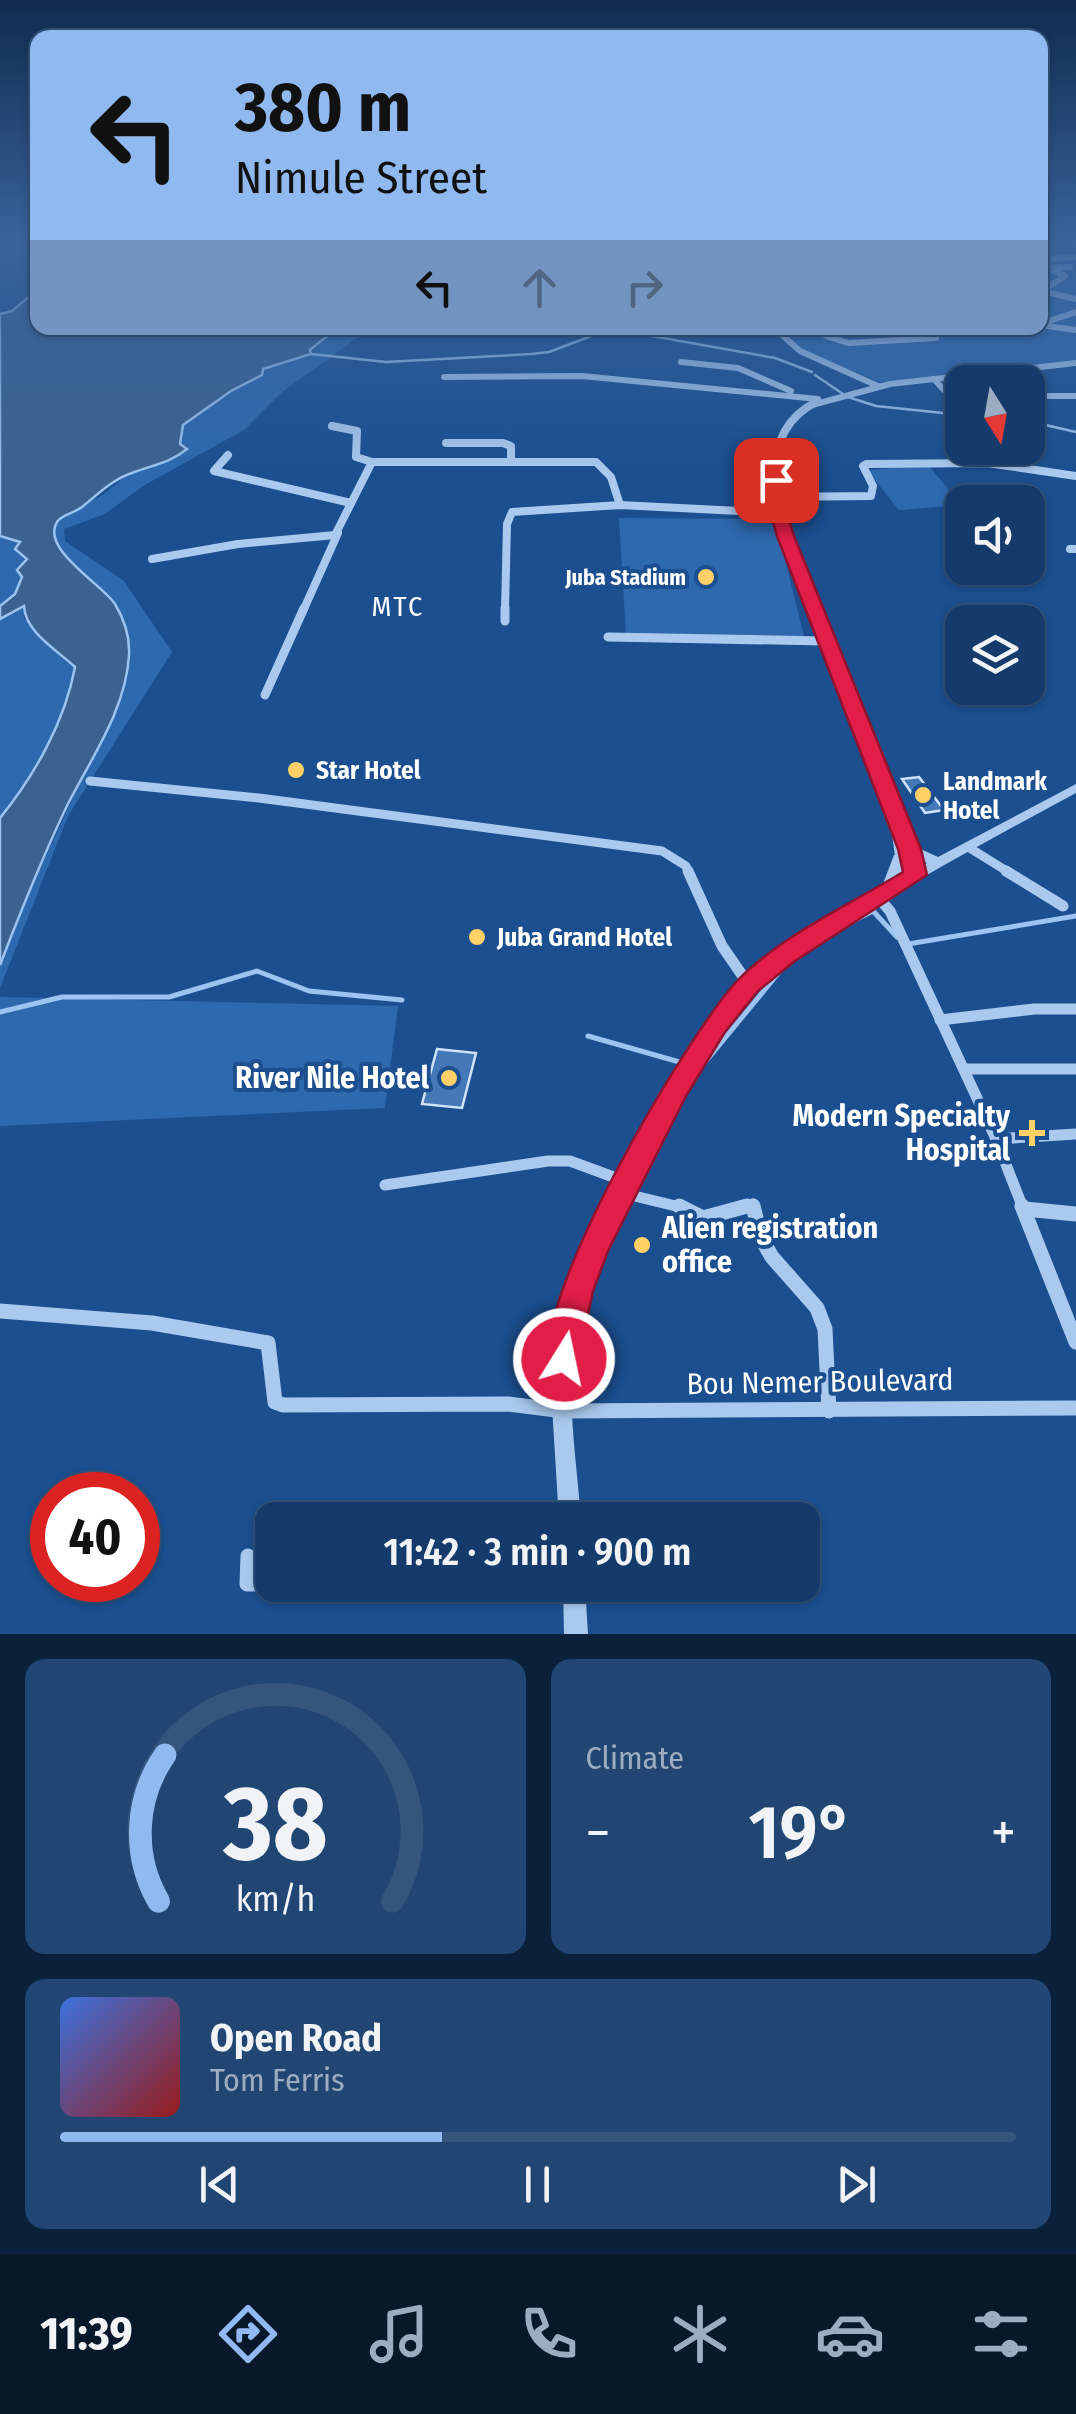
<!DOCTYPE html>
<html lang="en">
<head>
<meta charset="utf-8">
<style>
	body { margin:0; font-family:"Fira Sans Condensed",sans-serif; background:#214673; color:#f1f3f6; height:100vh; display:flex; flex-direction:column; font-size:38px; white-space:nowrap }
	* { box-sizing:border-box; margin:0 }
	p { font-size:32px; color:#9dadc1 }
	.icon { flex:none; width:55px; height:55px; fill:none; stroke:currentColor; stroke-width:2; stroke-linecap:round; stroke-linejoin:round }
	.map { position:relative; height:1634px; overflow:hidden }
	.panel { display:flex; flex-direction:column; gap:25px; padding:25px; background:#0b203b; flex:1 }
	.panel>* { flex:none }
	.hud { position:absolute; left:30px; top:30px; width:1018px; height:305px; border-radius:20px; box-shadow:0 2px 8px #0004,0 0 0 2px #33557e; background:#90b9f0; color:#111; overflow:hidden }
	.needle { width:65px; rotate:169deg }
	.controls { position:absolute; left:945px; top:365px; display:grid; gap:20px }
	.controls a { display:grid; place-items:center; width:100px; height:100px; border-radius:20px; background:#143b6b; box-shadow:0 2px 8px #0004,0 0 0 2px #33557e; font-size:50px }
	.speed { position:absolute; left:30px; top:1472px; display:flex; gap:20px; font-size:50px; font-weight:700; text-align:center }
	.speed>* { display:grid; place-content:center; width:130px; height:130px; border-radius:50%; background:#143b6b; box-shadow:0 2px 8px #0004,0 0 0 2px #33557e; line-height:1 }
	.speed .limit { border:15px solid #d22; background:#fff; color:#111 }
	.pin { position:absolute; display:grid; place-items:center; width:85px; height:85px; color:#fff; margin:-42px; border-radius:20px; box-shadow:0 5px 15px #0006 }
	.me { position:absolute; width:110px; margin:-55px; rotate:10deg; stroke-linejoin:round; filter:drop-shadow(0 0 8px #0008) }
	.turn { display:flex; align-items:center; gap:35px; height:210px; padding:0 40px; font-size:45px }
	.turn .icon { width:130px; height:130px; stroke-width:2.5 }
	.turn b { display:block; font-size:70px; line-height:85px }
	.lanes { display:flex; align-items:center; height:95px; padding:0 40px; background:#0003; justify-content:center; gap:50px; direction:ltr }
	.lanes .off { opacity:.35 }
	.big { font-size:75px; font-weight:600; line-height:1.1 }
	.panel .card { flex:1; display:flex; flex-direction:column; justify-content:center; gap:15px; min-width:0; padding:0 35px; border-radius:20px; background:#214673 }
	.panel .dial { align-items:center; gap:0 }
	.dial svg { height:260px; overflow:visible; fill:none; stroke:#33557e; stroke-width:7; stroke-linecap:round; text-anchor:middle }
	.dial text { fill:#f1f3f6; stroke:none }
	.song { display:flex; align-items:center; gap:30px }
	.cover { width:120px; height:120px; border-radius:15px; background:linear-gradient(135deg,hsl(220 70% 55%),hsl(0 70% 35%)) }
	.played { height:10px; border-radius:5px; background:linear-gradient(90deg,#90b9f0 40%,#33557e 40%) }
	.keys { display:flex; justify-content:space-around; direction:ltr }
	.heat { display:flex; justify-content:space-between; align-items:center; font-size:55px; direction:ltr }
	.panel .tiles { flex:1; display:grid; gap:25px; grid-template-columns:1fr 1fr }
	.card:last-child { grid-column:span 2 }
	.trip { position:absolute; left:255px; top:1502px; width:565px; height:100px; border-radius:20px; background:#143b6b; box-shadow:0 2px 8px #0004,0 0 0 2px #33557e; font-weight:600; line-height:100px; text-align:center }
	.dock { display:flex; height:160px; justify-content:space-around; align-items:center; background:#08182b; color:#9dadc1 }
	.dock .icon { width:70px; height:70px }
	.dock .active { color:#90b9f0 }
	.dock b { font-size:45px; color:#f1f3f6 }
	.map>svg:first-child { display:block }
	.green { fill:#2e69ad }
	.water { fill:#3c6290; stroke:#9cc4f0; stroke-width:2.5 }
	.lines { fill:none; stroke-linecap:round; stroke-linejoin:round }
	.stream-far1 { stroke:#9cc4f0; stroke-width:2.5 }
	.stream { stroke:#9cc4f0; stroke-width:5 }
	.building { fill:#4478b7; stroke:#cfe3fa; stroke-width:2.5 }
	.minor-far4 { stroke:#a9c9ee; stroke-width:6 }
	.minor-far3 { stroke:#a9c9ee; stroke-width:8 }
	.minor-far2 { stroke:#a9c9ee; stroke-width:9 }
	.minor-far1 { stroke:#a9c9ee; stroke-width:11 }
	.minor { stroke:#a9c9ee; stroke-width:15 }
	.tertiary { fill:#a9c9ee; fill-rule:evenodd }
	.route { fill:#e11d48; stroke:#92132f; stroke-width:2.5 }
	.poi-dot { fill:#ffd166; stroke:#1b4f8f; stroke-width:4 }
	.labels { text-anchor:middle; stroke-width:8; stroke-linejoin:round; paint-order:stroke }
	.far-poi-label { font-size:22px; font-weight:bold; fill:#fff; stroke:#1b4f8f; text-anchor:end }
	.poi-label { font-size:25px; font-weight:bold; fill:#fff; stroke:#1b4f8f; text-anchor:start }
	.neighbourhood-label { font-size:28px; letter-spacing:2.5px; fill:#fff; stroke:#1b4f8f }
	.near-poi-label { font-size:30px; font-weight:bold; fill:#fff; stroke:#1b4f8f; text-anchor:end }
	.near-street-label { font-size:30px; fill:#fff; stroke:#1b4f8f }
</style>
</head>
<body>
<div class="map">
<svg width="1076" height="1634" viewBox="0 0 1076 1634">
	<rect width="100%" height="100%" fill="#1b4f8f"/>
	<g class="green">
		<polygon points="1040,251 1076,257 1076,360 880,382 806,352 777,328 1040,328"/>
		<polygon points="337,328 371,328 281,393 244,430 143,486 105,514 64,529 65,541 124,581 172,652 68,816 0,988 0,965 22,908 118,701 129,641 113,600 81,573 55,544 54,529 58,518 104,494 128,474 154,466 180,445 183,425 263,369 310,354"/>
		<polygon points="928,465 962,505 899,510 867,470"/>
		<polygon points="619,518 775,519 804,636 626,635"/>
		<polygon points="0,536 21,542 21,554 28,559 15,594 0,606"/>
		<path d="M25,605L24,618L75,667C66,719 34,778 0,818V619Z"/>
		<polygon points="0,997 398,1006 385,1108 0,1126"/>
	</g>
	<path class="water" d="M37,290L38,328H337L310,350L311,354L263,369L262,375L231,391L183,425L180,444L187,449C170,463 152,465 132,473C113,479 97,495 82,507C75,513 62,514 57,522C40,549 103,585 115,604C124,619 130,637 129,655C126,711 89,761 65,810C41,861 20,913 0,965V818C34,776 65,722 75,667C57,650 25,632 24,606L0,619V606L15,594L22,577L17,570L27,559L15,549L20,542L0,536V314L12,311Z"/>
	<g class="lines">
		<g class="stream-far1">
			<polyline points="311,354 386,362 531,354 549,352 594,335 624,331 775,358 812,372"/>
			<polyline points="815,375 843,394"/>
			<polyline points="848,397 876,406 962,415"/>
			<polyline points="1028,421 1076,432"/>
		</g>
		<g class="stream">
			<polyline points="833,931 873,911 897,937"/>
			<polyline points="908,944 1076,916"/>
			<polyline points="0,1012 62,997 169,997 257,971 309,991 402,1000"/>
			<polyline points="588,1036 683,1063"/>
			<polyline points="697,1072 785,965 820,938"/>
		</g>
	</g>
	<g class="building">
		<polygon points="919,777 944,810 925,813 902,779"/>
		<polygon points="437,1049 476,1053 462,1108 422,1104"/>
	</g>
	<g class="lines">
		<g class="minor-far4">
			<polyline points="1040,260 1076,257"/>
			<polyline points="1040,268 1070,267"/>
			<polyline points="1042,291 1076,299"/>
			<polyline points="1040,292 1065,276 1050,269"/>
			<polyline points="1040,324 1076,312"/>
			<polyline points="1047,326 1076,330"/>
			<polyline points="774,328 800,351 878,386"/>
			<polyline points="833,328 826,336 848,343 936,338 935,328"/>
			<polyline points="681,362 738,368 791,391"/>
			<polyline points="1015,370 1045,396 1076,396"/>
			<polyline points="444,377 582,376 818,399"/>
			<polyline points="934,379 954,401"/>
			<polyline points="812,405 890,384 1076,363"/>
		</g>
		<g class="minor-far3">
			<polyline points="332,426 357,431 356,457 372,462"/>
			<polyline points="446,443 503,443 511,446 511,461"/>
			<polyline points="228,455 214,471 351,503"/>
			<polyline points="774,497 871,496 873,486 863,466 866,464 988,463 1076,476"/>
			<polyline points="1070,549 1076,549"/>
			<polyline points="152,559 238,544 335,535 372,462 596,462 611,477 620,505"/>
			<polyline points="303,611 338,533"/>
			<polyline points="505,611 507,524 512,512 620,505 778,513"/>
			<path d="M813,611C792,551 737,443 816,402"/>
		</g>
		<g class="minor-far2">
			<polyline points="812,608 909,849 915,873"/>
			<polyline points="505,621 505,608"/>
			<polyline points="608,637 825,641"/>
			<polyline points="265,695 304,608"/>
			<polyline points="90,781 259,798 662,851 686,866 689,873"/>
			<polyline points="894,817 902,873"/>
			<polyline points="968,847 1010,873"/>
		</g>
		<g class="minor-far1">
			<polyline points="688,871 722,946 749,985"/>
			<polyline points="902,871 903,881"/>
			<polyline points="914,871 915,875"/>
			<polyline points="1006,871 1063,906"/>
			<polyline points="878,897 890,911 996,1139 1023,1208"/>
			<polyline points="940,1020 1034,1009 1076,1009"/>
			<polyline points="964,1069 1076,1069"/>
			<polyline points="996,1139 1076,1134"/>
			<polyline points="385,1185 548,1161 570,1161 627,1182"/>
			<polyline points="622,1193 684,1208"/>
			<polyline points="738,1208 753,1204 754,1208"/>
		</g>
		<g class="minor">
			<polyline points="679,1206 703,1218 747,1206"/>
			<polyline points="753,1206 761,1238 772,1257 817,1308 825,1329 829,1411"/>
			<polyline points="1022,1206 1076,1342"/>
			<polyline points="1025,1209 1076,1214"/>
			<polyline points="0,1311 152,1323 268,1343 275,1402 283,1405 508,1404 564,1411 1076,1408"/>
			<polyline points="248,1556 247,1584 272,1584"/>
		</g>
		<g class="tertiary">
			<path d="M1076,784V793C1009,829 943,865 877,904C837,928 794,953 759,986C705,1036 668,1110 637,1176C612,1227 586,1282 576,1339C565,1398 577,1460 581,1520H559L552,1406L556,1338L565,1301L582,1256L631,1151L662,1094L692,1047L720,1008L745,980L772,958L814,929L881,889L894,855H904L906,858L899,878L927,863L904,852L902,849L904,846H914L938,857Z"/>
			<polygon points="563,1585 585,1585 588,1634 564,1634"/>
		</g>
	</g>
	<linearGradient id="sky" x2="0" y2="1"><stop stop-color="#0f2b4f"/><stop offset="0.51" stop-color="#39639b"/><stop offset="1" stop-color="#39639b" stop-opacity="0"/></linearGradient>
	<rect width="1076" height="471" fill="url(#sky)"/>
	<path class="route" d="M776,475L784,480L782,497L794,536L921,849L927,875L795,961L758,991L725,1032L686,1096L608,1251L593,1291L576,1370L564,1374L552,1370C524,1308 690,1030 738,980C782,935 849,905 903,872L898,849L777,536L766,497L767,480Z"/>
	<g class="poi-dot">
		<circle cx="706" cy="577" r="10"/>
		<circle cx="296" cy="770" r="10"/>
		<circle cx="923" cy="795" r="10"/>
		<circle cx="477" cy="937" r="10"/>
		<circle cx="449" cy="1078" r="10"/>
		<path d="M1027 1118h10v10h10v10h-10v10h-10v-10h-10v-10h10z"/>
		<circle cx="642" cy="1245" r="10"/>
	</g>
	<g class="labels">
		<g class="far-poi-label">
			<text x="686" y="585">Juba Stadium</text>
		</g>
		<g class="poi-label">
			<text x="316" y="779">Star Hotel</text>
			<text x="943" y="790">Landmark<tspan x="943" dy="29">Hotel</tspan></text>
			<text x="497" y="946">Juba Grand Hotel</text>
		</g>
		<g class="neighbourhood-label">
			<text x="398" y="616">MTC</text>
		</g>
		<g class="near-poi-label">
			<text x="429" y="1088">River Nile Hotel</text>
			<text x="1010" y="1126">Modern Specialty<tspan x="1010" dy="34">Hospital</tspan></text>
			<text x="662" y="1238" text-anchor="start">Alien registration<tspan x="662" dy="34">office</tspan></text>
		</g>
		<g class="near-street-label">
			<text transform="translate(820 1382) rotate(-1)" y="10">Bou Nemer Boulevard</text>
		</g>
	</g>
</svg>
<div class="controls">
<a><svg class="needle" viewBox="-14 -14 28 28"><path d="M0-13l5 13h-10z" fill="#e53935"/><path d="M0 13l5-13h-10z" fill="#9dadc1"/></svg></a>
<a><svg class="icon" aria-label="sound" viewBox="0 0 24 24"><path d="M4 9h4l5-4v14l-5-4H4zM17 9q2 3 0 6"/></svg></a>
<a><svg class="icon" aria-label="layers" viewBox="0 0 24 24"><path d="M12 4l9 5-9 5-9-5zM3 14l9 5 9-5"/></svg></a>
</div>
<div class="speed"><div class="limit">40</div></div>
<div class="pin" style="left:776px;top:480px;background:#d93025"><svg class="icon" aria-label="arrive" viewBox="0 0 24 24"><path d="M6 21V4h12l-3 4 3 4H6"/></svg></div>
<svg class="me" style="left:564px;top:1359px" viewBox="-20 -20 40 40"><circle r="17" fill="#e11d48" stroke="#fff" stroke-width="3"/><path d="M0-11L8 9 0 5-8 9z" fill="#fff"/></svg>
<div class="trip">11:42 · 3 min · 900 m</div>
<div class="hud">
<div class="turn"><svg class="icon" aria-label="left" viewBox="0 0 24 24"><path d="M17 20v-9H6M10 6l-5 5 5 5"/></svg><div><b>380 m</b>Nimule Street</div></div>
<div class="lanes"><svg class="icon" aria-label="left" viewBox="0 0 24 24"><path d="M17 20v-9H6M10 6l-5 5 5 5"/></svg><svg class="icon off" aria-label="ahead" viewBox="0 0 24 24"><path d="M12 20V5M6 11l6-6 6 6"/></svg><svg class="icon off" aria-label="right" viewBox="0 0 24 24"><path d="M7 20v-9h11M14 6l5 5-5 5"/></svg></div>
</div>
</div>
<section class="panel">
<div class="tiles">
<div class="card dial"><svg viewBox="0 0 100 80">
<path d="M14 69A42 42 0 1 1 86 69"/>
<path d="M14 69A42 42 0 0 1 16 24" stroke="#90b9f0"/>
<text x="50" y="56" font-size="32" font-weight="700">38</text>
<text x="50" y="72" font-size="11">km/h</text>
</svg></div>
<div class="card"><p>Climate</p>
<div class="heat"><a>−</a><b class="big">19°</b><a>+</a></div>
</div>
<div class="card">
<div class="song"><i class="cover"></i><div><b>Open Road</b><p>Tom Ferris</p></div></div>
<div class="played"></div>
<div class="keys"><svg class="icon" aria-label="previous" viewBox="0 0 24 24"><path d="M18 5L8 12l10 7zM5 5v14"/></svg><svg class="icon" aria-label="pause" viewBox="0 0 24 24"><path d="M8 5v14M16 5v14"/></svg><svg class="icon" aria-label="next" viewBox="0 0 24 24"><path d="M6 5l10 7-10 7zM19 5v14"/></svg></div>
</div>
</div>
</section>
<nav class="dock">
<b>11:39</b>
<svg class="icon active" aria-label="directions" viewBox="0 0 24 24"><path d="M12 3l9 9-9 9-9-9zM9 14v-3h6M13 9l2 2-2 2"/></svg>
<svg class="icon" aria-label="music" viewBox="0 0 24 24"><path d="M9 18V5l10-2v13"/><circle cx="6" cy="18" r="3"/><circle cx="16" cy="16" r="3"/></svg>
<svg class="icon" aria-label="phone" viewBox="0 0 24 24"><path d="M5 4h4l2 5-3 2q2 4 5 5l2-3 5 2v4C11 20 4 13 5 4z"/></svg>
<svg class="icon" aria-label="climate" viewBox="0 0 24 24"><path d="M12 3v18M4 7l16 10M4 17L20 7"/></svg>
<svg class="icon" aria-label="car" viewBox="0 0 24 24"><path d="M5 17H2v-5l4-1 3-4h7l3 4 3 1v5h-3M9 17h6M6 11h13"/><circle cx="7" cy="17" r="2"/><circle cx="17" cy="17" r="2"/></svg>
<svg class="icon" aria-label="filters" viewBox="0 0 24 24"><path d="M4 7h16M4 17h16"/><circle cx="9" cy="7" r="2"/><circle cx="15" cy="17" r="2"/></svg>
</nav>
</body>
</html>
